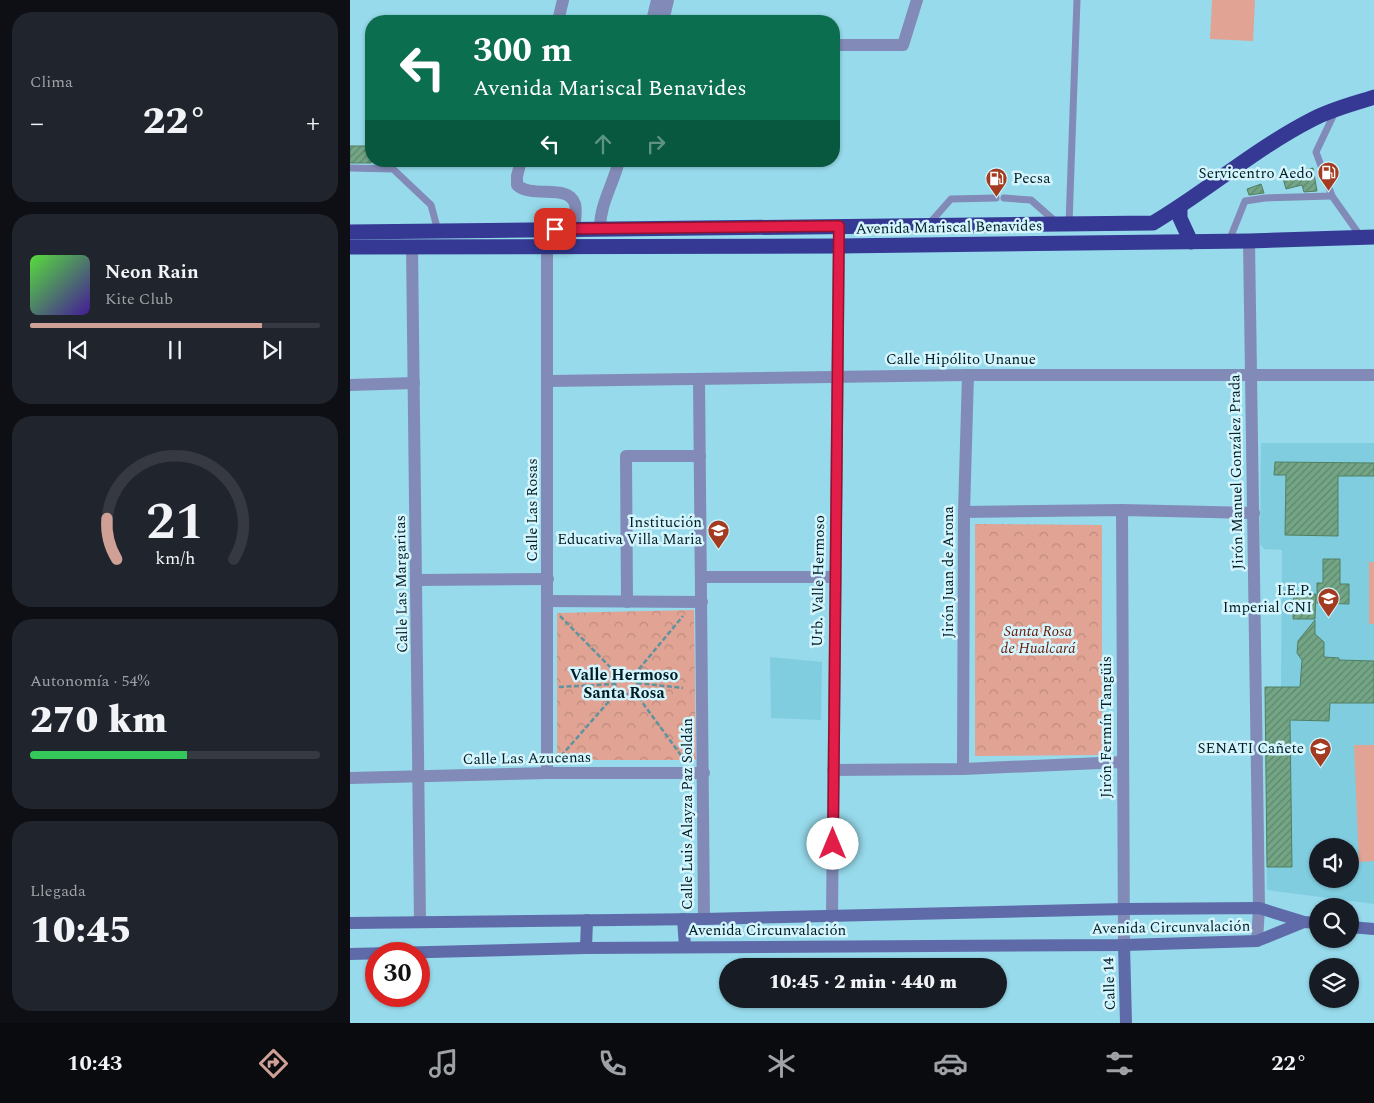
<!DOCTYPE html>
<html lang="es">
<head>
<meta charset="utf-8">
<style>
	body { margin:0; font-family:Spectral,serif; background:#20242c; color:#f1f3f6; height:100vh; display:flex; flex-direction:column; font-size:19px; white-space:nowrap }
	* { box-sizing:border-box; margin:0 }
	p { font-size:16px; color:#9ea1a6 }
	.icon { flex:none; width:28px; height:28px; fill:none; stroke:currentColor; stroke-width:2; stroke-linecap:round; stroke-linejoin:round }
	.map { position:relative; flex:1; overflow:hidden }
	.sheet { display:flex; flex-direction:column; gap:12px; padding:12px; background:#0d0f14; width:350px }
	.sheet>* { flex:none }
	.top-card { position:absolute; left:15px; top:15px; width:475px; height:152px; border-radius:20px; box-shadow:0 1px 4px #0004; background:#0b6e4f; color:#fff; overflow:hidden }
	.fabs { position:absolute; left:959px; top:838px; display:grid; gap:10px }
	.fabs a { display:grid; place-items:center; width:50px; height:50px; border-radius:50%; background:#171b24; box-shadow:0 1px 4px #0004; font-size:25px }
	.speed { position:absolute; left:15px; top:942px; display:flex; gap:10px; font-size:25px; font-weight:700; text-align:center }
	.speed>* { display:grid; place-content:center; width:65px; height:65px; border-radius:50%; background:#171b24; box-shadow:0 1px 4px #0004; line-height:1 }
	.speed .limit { border:8px solid #d22; background:#fff; color:#111 }
	.pin { position:absolute; display:grid; place-items:center; width:42px; height:42px; color:#fff; margin:-21px; border-radius:10px; box-shadow:0 2px 8px #0006 }
	.me { position:absolute; width:55px; margin:-28px; rotate:0deg; stroke-linejoin:round; filter:drop-shadow(0 0 4px #0008) }
	.turn { display:flex; align-items:center; gap:18px; height:105px; padding:0 25px; font-size:22px }
	.turn .icon { width:65px; height:65px; stroke-width:2.5 }
	.turn b { display:block; font-size:35px; line-height:42px }
	.lanes { display:flex; align-items:center; height:48px; padding:0 25px; background:#0003; justify-content:center; gap:25px; direction:ltr }
	.lanes .off { opacity:.35 }
	.big { font-size:38px; font-weight:800; line-height:1.1 }
	.sheet .widget { flex:1; display:flex; flex-direction:column; justify-content:center; gap:8px; min-width:0; padding:0 18px; border-radius:20px; background:#20242c }
	.sheet .dial { align-items:center; gap:0 }
	.dial svg { height:130px; overflow:visible; fill:none; stroke:#363941; stroke-width:7; stroke-linecap:round; text-anchor:middle }
	.dial text { fill:#f1f3f6; stroke:none }
	.song { display:flex; align-items:center; gap:15px }
	.cover { width:60px; height:60px; border-radius:8px; background:linear-gradient(135deg,hsl(110 70% 55%),hsl(260 70% 35%)) }
	.played { height:5px; border-radius:2px; background:linear-gradient(90deg,#cea096 80%,#363941 80%) }
	.keys { display:flex; justify-content:space-around; direction:ltr }
	.heat { display:flex; justify-content:space-between; align-items:center; font-size:28px; direction:ltr }
	.charge { height:8px; border-radius:4px; background:linear-gradient(90deg,#34c759 54%,#363941 0) }
	.trip { position:absolute; left:369px; top:958px; width:288px; height:50px; border-radius:25px; background:#171b24; box-shadow:0 1px 4px #0004; font-weight:800; line-height:50px; text-align:center }
	.tabs { display:flex; height:80px; justify-content:space-around; align-items:center; background:#090b0e; color:#9ea1a6 }
	.tabs .icon { width:35px; height:35px }
	.tabs .active { color:#cea096 }
	.tabs b { font-size:22px; color:#f1f3f6 }
	main { display:flex; flex:1; min-height:0 }
	.map>svg:first-child { display:block }
	.built { fill:#80cde0; fill-rule:evenodd }
	.park { fill:url(#park-crowns) }
	.pitch { fill:#e1a393 }
	.building { fill:url(#building-hatch); stroke:#508062 }
	.lines { fill:none; stroke-linecap:round; stroke-linejoin:round }
	.path { stroke:#5f93a0; stroke-width:2.5; stroke-dasharray:5 2.5; stroke-linecap:butt }
	.lane { stroke:#828bb7; stroke-width:7 }
	.street { stroke:#828bb7; stroke-width:12 }
	.secondary { stroke:#5f6aa9; stroke-width:12 }
	.highway { stroke:#353994; stroke-width:15 }
	.route-casing { stroke:#92132f; stroke-width:12 }
	.route { stroke:#e11d48; stroke-width:9 }
	.labels { text-anchor:middle; stroke-width:5; stroke-linejoin:round; paint-order:stroke }
	.poi-label { font-size:15px; fill:#011c23; stroke:#d4f5fd; text-anchor:end }
	.street-label { font-size:15px; fill:#011c23; stroke:#d4f5fd }
	.park-label { font-size:15px; font-style:italic; fill:#681701; stroke:#d4f5fd }
	.neighbourhood-label { font-size:16px; font-weight:bold; fill:#011c23; stroke:#d4f5fd }
</style>
</head>
<body>
<main>
<section class="sheet">
<div class="widget"><p>Clima</p>
<div class="heat"><a>−</a><b class="big">22°</b><a>+</a></div>
</div>
<div class="widget">
<div class="song"><i class="cover"></i><div><b>Neon Rain</b><p>Kite Club</p></div></div>
<div class="played"></div>
<div class="keys"><svg class="icon" aria-label="previous" viewBox="0 0 24 24"><path d="M18 5L8 12l10 7zM5 5v14"/></svg><svg class="icon" aria-label="pause" viewBox="0 0 24 24"><path d="M8 5v14M16 5v14"/></svg><svg class="icon" aria-label="next" viewBox="0 0 24 24"><path d="M6 5l10 7-10 7zM19 5v14"/></svg></div>
</div>
<div class="widget dial"><svg viewBox="0 0 100 80">
<path d="M14 69A42 42 0 1 1 86 69"/>
<path d="M14 69A42 42 0 0 1 8 44" stroke="#cea096"/>
<text x="50" y="56" font-size="32" font-weight="700">21</text>
<text x="50" y="72" font-size="11">km/h</text>
</svg></div>
<div class="widget"><p>Autonomía · 54%</p><b class="big">270 km</b><div class="charge"></div></div>
<div class="widget"><p>Llegada</p><b class="big">10:45</b></div>
</section>
<div class="map">
<svg width="1024" height="1023" viewBox="0 0 1024 1023">
	<defs>
		<pattern id="park-crowns" width="20" height="18" patternUnits="userSpaceOnUse" patternTransform="scale(1.25)"><rect width="20" height="18" fill="#e1a393"/><path d="M2 6a3 3 0 1 1 6 0M12 15a3 3 0 1 1 6 0" fill="none" stroke="#bf8c7e"/></pattern>
		<pattern id="building-hatch" width="6" height="6" patternUnits="userSpaceOnUse" patternTransform="scale(1.25)"><rect width="6" height="6" fill="#74a686"/><path d="M-1 1l2-2M0 6l6-6M5 7l2-2" fill="none" stroke="#5d866d"/></pattern>
	</defs>
	<rect width="100%" height="100%" fill="#97daeb"/>
	<g class="built">
		<path d="M911,443H1024V904L917,890L915,687H931L932,550L914,549L910,544ZM968,846H1000V879H968Z"/>
		<polygon points="420,657 472,662 471,720 421,718"/>
	</g>
	<g class="park">
		<polygon points="625,524 752,525 752,755 625,756"/>
		<polygon points="344,610 346,760 207,760 207,613"/>
	</g>
	<g class="pitch">
		<polygon points="862,0 905,0 903,41 860,39"/>
		<rect x="1019" y="562" width="5" height="62"/>
		<polygon points="1004,745 1024,745 1024,861 1009,862"/>
	</g>
	<g class="building">
		<rect x="0" y="146" width="21" height="17"/>
		<polygon points="963,168 967,191 954,192 952,185 936,189 932,175"/>
		<polygon points="911,184 914,193 899,195 897,189"/>
		<polygon points="925,462 1024,463 1024,476 988,476 988,536 935,535 936,475 924,475"/>
		<polygon points="973,559 990,559 990,584 999,584 999,604 967,603 967,583 973,583"/>
		<polygon points="944,594 966,594 965,619 943,619"/>
		<polygon points="965,620 965,634 974,642 974,657 989,658 989,660 1024,661 1024,703 980,703 979,721 940,720 942,867 917,867 915,687 950,687 952,660 947,653 948,641"/>
	</g>
	<g class="lines">
		<g class="path">
			<polyline points="210,616 268,675"/>
			<circle cx="276" cy="683" r="11"/>
			<polyline points="284,675 333,616"/>
			<polyline points="287,683 333,688"/>
			<polyline points="209,687 265,684"/>
			<polyline points="284,691 333,758"/>
			<polyline points="211,756 268,691"/>
		</g>
		<g class="lane">
			<polyline points="985,112 966,152 982,196 1011,237"/>
			<polyline points="0,168 43,169 81,205 88,231"/>
			<polyline points="654,198 681,200 706,222"/>
			<polyline points="719,224 727,0"/>
			<polyline points="578,225 601,199 646,198"/>
			<polyline points="879,241 895,201 915,198 982,196"/>
		</g>
		<g class="street">
			<polyline points="208,21 213,0"/>
			<polyline points="302,21 307,0"/>
			<polyline points="313,21 318,0"/>
			<polyline points="484,45 553,45 567,0"/>
			<path d="M171,161L167,176V185C182,199 219,183 225,204C227,211 225,221 224,228"/>
			<path d="M250,228C250,204 263,185 269,161"/>
			<polyline points="899,241 909,908 907,941"/>
			<polyline points="62,246 70,922"/>
			<polyline points="197,247 197,773"/>
			<polyline points="349,379 354,919"/>
			<polyline points="198,381 618,375 1024,375"/>
			<polyline points="0,385 64,383"/>
			<polyline points="772,510 774,945"/>
			<polyline points="614,512 772,510 904,513"/>
			<polyline points="351,577 485,577"/>
			<polyline points="67,580 198,579"/>
			<polyline points="198,601 352,602"/>
			<polyline points="277,602 276,456 350,456"/>
			<polyline points="613,769 614,512 618,375"/>
			<polyline points="483,770 613,769 772,762"/>
			<polyline points="0,778 197,773 354,773"/>
			<polyline points="482,917 489,226"/>
		</g>
		<g class="secondary">
			<polyline points="333,919 335,947"/>
			<polyline points="0,923 354,919 774,909 909,908 954,922 968,923"/>
			<polyline points="1000,927 1024,929"/>
			<polyline points="774,945 776,1023"/>
			<polyline points="236,948 237,920"/>
			<polyline points="0,954 236,948 774,945 907,941 954,922"/>
		</g>
		<g class="highway">
			<polyline points="830,207 830,218 841,242"/>
			<path d="M0,232L803,223C857,191 906,148 963,119C982,109 1003,104 1024,97"/>
			<polyline points="0,247 488,246 899,241 1024,237"/>
		</g>
	</g>
	<g class="lines">
		<defs>
			<polyline id="route" points="205,229 489,226 483,844"/>
		</defs>
		<use href="#route" class="route-casing"/>
		<use href="#route" class="route"/>
	</g>
	<defs>
		<symbol id="fuel-pin" viewBox="-11 -11 22 30"><path d="M0 17L-7.5 6A9.5 9.5 0 1 1 7.5 6Z" fill="#a33b20" stroke="#d4f5fd"/><path d="M-5.5-6h7V0h2V4h1.3V-2.5L3-4.5l.8-.8L6-3V5H2.5V1h-1V6h-7ZM-4.2-4.7v3.2H.2V-4.7Z" fill="#fff"/></symbol>
		<symbol id="school-pin" viewBox="-11 -11 22 30"><path d="M0 17L-7.5 6A9.5 9.5 0 1 1 7.5 6Z" fill="#a33b20" stroke="#d4f5fd"/><path d="M0-5L7-2L0 1L-7-2ZM-4 1L0 2.5L4 1V4Q0 6-4 4Z" fill="#fff"/></symbol>
		<symbol id="university-pin" viewBox="-11 -11 22 30"><path d="M0 17L-7.5 6A9.5 9.5 0 1 1 7.5 6Z" fill="#a33b20" stroke="#d4f5fd"/><path d="M0-5L7-2L0 1L-7-2ZM-4 1L0 2.5L4 1V4Q0 6-4 4Z" fill="#fff"/></symbol>
	</defs>
	<g fill-rule="evenodd">
		<use href="#fuel-pin" x="966" y="160" width="25" height="34"/>
		<use href="#fuel-pin" x="634" y="166" width="25" height="34"/>
		<use href="#school-pin" x="356" y="518" width="25" height="34"/>
		<use href="#school-pin" x="966" y="586" width="25" height="34"/>
		<use href="#university-pin" x="958" y="736" width="25" height="34"/>
	</g>
	<g class="labels">
		<g class="poi-label">
			<text x="963" y="178">Servicentro Aedo</text>
			<text x="663" y="183" text-anchor="start">Pecsa</text>
			<text x="352" y="527">Institución<tspan x="352" dy="17">Educativa Villa Maria</tspan></text>
			<text x="962" y="595">I.E.P.<tspan x="962" dy="17">Imperial CNI</tspan></text>
			<text x="954" y="753">SENATI Cañete</text>
		</g>
		<g class="street-label">
			<text transform="translate(599 227) rotate(-1)" y="5">Avenida Mariscal Benavides</text>
			<text x="611" y="364">Calle Hipólito Unanue</text>
			<text transform="translate(886 472) rotate(-91)" y="5">Jirón Manuel González Prada</text>
			<text transform="translate(182 510) rotate(-90)" y="5">Calle Las Rosas</text>
			<text transform="translate(598 572) rotate(-90)" y="5">Jirón Juan de Arona</text>
			<text transform="translate(468 581) rotate(-89)" y="5">Urb. Valle Hermoso</text>
			<text transform="translate(51 584) rotate(-91)" y="5">Calle Las Margaritas</text>
			<text transform="translate(756 727) rotate(-90)" y="5">Jirón Fermín Tangüis</text>
			<text transform="translate(177 758) rotate(-1)" y="5">Calle Las Azucenas</text>
			<text transform="translate(337 814) rotate(-90)" y="5">Calle Luis Alayza Paz Soldán</text>
			<text transform="translate(821 927) rotate(-1)" y="5">Avenida Circunvalación</text>
			<text x="417" y="935">Avenida Circunvalación</text>
			<text transform="translate(759 984) rotate(-92)" y="5">Calle 14</text>
		</g>
		<g class="park-label">
			<text x="688" y="636">Santa Rosa<tspan x="688" dy="17">de Hualcará</tspan></text>
		</g>
		<g class="neighbourhood-label">
			<text x="274" y="680">Valle Hermoso<tspan x="274" dy="18">Santa Rosa</tspan></text>
		</g>
	</g>
</svg>
<div class="fabs">
<a><svg class="icon" aria-label="sound" viewBox="0 0 24 24"><path d="M4 9h4l5-4v14l-5-4H4zM17 9q2 3 0 6"/></svg></a>
<a><svg class="icon" aria-label="search" viewBox="0 0 24 24"><circle cx="10" cy="10" r="6"/><path d="M15 15l6 6"/></svg></a>
<a><svg class="icon" aria-label="layers" viewBox="0 0 24 24"><path d="M12 4l9 5-9 5-9-5zM3 14l9 5 9-5"/></svg></a>
</div>
<div class="speed"><div class="limit">30</div></div>
<div class="pin" style="left:205px;top:229px;background:#d93025"><svg class="icon" aria-label="arrive" viewBox="0 0 24 24"><path d="M6 21V4h12l-3 4 3 4H6"/></svg></div>
<svg class="me" style="left:483px;top:844px" viewBox="-20 -20 40 40"><circle r="19" fill="#fff"/><path d="M0-13L10 11 0 6-10 11z" fill="#e11d48"/></svg>
<div class="trip">10:45 · 2 min · 440 m</div>
<div class="top-card">
<div class="turn"><svg class="icon" aria-label="left" viewBox="0 0 24 24"><path d="M17 20v-9H6M10 6l-5 5 5 5"/></svg><div><b>300 m</b>Avenida Mariscal Benavides</div></div>
<div class="lanes"><svg class="icon" aria-label="left" viewBox="0 0 24 24"><path d="M17 20v-9H6M10 6l-5 5 5 5"/></svg><svg class="icon off" aria-label="ahead" viewBox="0 0 24 24"><path d="M12 20V5M6 11l6-6 6 6"/></svg><svg class="icon off" aria-label="right" viewBox="0 0 24 24"><path d="M7 20v-9h11M14 6l5 5-5 5"/></svg></div>
</div>
</div>
</main>
<nav class="tabs">
<b>10:43</b>
<svg class="icon active" aria-label="directions" viewBox="0 0 24 24"><path d="M12 3l9 9-9 9-9-9zM9 14v-3h6M13 9l2 2-2 2"/></svg>
<svg class="icon" aria-label="music" viewBox="0 0 24 24"><path d="M9 18V5l10-2v13"/><circle cx="6" cy="18" r="3"/><circle cx="16" cy="16" r="3"/></svg>
<svg class="icon" aria-label="phone" viewBox="0 0 24 24"><path d="M5 4h4l2 5-3 2q2 4 5 5l2-3 5 2v4C11 20 4 13 5 4z"/></svg>
<svg class="icon" aria-label="climate" viewBox="0 0 24 24"><path d="M12 3v18M4 7l16 10M4 17L20 7"/></svg>
<svg class="icon" aria-label="car" viewBox="0 0 24 24"><path d="M5 17H2v-5l4-1 3-4h7l3 4 3 1v5h-3M9 17h6M6 11h13"/><circle cx="7" cy="17" r="2"/><circle cx="17" cy="17" r="2"/></svg>
<svg class="icon" aria-label="filters" viewBox="0 0 24 24"><path d="M4 7h16M4 17h16"/><circle cx="9" cy="7" r="2"/><circle cx="15" cy="17" r="2"/></svg>
<b>22°</b>
</nav>
</body>
</html>
